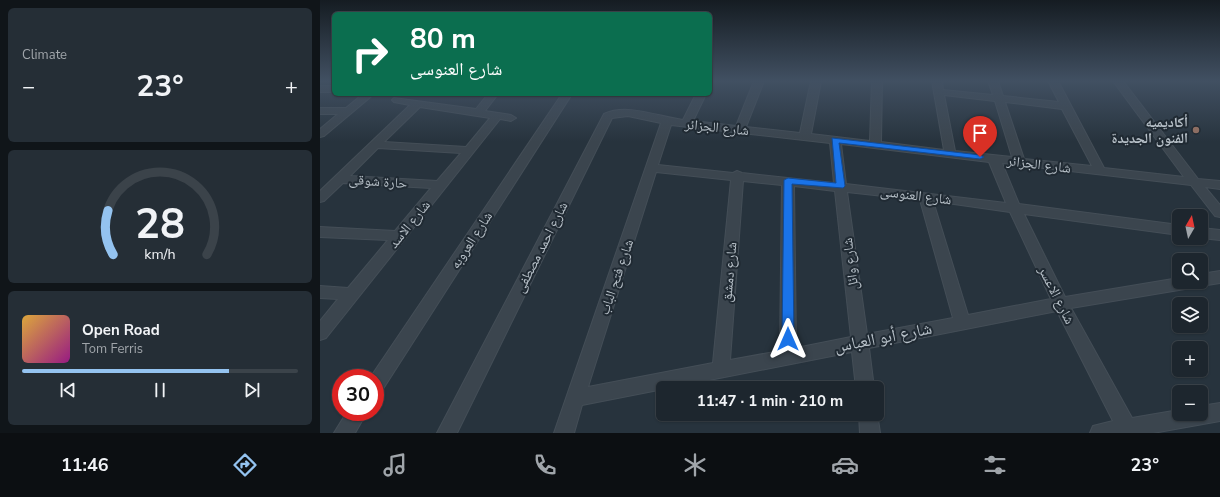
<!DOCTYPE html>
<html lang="en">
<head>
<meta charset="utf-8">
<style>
	body { margin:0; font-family:"Nunito Sans","Noto Naskh Arabic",sans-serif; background:#252e36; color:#f1f3f6; height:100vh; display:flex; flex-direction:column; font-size:15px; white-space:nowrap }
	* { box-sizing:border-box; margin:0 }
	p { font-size:13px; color:#a0a5aa }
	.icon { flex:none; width:22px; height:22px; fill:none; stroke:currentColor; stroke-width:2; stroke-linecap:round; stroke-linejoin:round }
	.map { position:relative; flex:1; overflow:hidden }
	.details { display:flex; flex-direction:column; gap:8px; padding:8px; background:#101519; width:320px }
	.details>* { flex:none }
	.hud { position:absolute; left:12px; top:12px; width:380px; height:84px; border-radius:6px; box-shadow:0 1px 3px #0004,0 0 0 1px #3b434a; background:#0b6e4f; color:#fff; overflow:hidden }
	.needle { width:26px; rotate:9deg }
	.controls { position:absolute; left:852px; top:209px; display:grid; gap:8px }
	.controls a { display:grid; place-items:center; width:36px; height:36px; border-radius:6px; background:#1d262e; box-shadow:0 1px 3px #0004,0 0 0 1px #3b434a; font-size:20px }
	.speed { position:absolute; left:12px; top:369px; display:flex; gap:8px; font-size:20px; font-weight:700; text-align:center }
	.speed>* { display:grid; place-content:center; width:52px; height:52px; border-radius:50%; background:#1d262e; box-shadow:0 1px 3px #0004,0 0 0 1px #3b434a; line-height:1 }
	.speed .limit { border:6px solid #d22; background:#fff; color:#111 }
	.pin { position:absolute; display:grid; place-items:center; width:34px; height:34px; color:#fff; margin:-41px -17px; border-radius:50% 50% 50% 0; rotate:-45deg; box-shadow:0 0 4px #0007 }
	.pin .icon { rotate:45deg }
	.me { position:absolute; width:44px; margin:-22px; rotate:0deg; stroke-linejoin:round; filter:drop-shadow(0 0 3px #0008) }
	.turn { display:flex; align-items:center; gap:14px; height:84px; padding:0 12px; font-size:18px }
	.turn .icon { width:52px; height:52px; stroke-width:2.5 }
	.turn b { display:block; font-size:28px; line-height:34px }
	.big { font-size:30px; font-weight:700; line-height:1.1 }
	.details .card { flex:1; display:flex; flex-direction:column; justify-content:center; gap:6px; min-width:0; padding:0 14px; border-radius:6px; background:#252e36 }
	.details .dial { align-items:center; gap:0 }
	.dial svg { height:104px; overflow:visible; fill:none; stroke:#3b434a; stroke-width:7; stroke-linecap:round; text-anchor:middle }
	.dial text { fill:#f1f3f6; stroke:none }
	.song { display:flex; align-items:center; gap:12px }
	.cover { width:48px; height:48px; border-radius:6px; background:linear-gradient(135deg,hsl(40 70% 55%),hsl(310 70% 35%)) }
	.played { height:4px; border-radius:2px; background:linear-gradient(90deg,#94c3f0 75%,#3b434a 75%) }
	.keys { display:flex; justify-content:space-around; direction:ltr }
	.heat { display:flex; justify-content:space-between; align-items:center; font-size:22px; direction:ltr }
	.trip { position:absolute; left:336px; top:381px; width:228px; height:40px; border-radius:6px; background:#1d262e; box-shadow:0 1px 3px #0004,0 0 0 1px #3b434a; font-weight:700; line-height:40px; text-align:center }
	.menu { display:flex; height:64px; justify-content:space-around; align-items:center; background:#0c0f12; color:#a0a5aa }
	.menu .icon { width:28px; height:28px }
	.menu .current { color:#94c3f0 }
	.menu b { font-size:18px; color:#f1f3f6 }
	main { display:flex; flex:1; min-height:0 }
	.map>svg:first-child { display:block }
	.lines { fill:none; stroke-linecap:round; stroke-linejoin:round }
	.street-casing { stroke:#444e57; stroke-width:2 }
	.street { fill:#3b454e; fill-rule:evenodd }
	.route { fill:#1a73e8; stroke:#114b97 }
	.education-dot { fill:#8d6e63; stroke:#202a33; stroke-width:1.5 }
	.labels { text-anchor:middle; stroke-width:4; stroke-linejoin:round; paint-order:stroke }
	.poi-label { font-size:14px; font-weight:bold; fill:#b7c0c8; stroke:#202a33; text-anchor:end }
	.street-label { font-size:14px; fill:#b7c0c8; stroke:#202a33 }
	.near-street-label { font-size:17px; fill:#b7c0c8; stroke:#202a33 }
</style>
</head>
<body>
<main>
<section class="details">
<div class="card"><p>Climate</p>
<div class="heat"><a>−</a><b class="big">23°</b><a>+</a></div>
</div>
<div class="card dial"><svg viewBox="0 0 100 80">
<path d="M14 69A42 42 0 1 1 86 69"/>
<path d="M14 69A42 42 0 0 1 10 35" stroke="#94c3f0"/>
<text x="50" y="56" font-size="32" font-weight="700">28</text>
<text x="50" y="72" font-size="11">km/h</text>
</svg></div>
<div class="card">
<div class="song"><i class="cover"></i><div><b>Open Road</b><p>Tom Ferris</p></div></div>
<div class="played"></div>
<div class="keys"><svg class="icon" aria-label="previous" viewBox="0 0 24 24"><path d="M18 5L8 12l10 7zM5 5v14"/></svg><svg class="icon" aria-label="pause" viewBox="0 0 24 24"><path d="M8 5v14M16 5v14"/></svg><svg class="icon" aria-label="next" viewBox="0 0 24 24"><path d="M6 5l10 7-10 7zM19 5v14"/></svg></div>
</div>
</section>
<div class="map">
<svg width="900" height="433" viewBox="0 0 900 433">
	<rect width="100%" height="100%" fill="#27333d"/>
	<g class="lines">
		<defs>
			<g id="street">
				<path d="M434,81H444L426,127L480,133L491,81H501L491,134L550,141L552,81H562L561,142L624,150L612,81H622L623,90L673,95L668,81H678L683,96L739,102L728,81H738L784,168L864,177L793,81H803L878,179L900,181V189L885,187L900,205V217L895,216L871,185L682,163L699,204L859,225V235L704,214L745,297L859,278V282H881V274L900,271V283L881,286L877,284L871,288L751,308L812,418L859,410V414H881V406L900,403V421L833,433H770L773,426L793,421L737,311L549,348L554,388H536L532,352L262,405L254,433H234L341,123L308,116L292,118L137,433H117L284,114C307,103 339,117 363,120L376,94H386L373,121L416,126ZM624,95L675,101L692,157L635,151ZM685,102L742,109L772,166L704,159ZM351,125L510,143L514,183L422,173L417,171L413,173L338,165ZM521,144L669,162L686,203L526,184ZM336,172L411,180L393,363L268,387ZM423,181L462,185L460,351L410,360ZM474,186L515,191L531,337L476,348ZM527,192L600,200L633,318L547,334ZM613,201L690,212L731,299L648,315Z"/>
				<rect x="0" y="86" width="14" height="6"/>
				<polygon points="43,94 54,94 4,136 0,137 0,129 18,114 0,114 0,108 26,108"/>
				<path d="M168,94H178L165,111L191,115L196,118L191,121L180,119L6,338L0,340V321L18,299L0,298V286L28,288L68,240L0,237V227L75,231L111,188L23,183L4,201L0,202V191L90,105L74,102L72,100L74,98L156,109ZM100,107L170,118L146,147L64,142ZM58,148L141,153L117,181L30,176Z"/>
				<polygon points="242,94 252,94 61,392 55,394 55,378 50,378"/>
				<polygon points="881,228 900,230 900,240 881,238"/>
				<polygon points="27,412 47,412 35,433 14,433"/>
				<polygon points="539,414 557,413 560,433 540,433"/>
			</g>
		</defs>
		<use href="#street" class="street-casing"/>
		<use href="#street" class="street"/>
	</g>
	<linearGradient id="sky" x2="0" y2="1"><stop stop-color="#151c22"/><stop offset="0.57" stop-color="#415062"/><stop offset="1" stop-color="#415062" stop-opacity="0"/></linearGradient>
	<rect width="900" height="142" fill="url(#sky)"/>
	<polygon class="route" points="512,138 660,155 664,157 660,159 519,143 525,186 523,188 472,184 474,339 472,343 468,344 464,343 462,339 464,180 468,178 516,183"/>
	<circle class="education-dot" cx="876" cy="130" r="4"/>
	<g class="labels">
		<g class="poi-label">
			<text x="868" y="127">أكاديميه<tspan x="868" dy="16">الفنون الجديدة</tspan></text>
		</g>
		<g class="street-label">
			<text transform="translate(397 127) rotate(6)" y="5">شارع الجزائر</text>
			<text transform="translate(719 164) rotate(7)" y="5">شارع الجزائر</text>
			<text transform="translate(58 181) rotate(4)" y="5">حارة شوقى</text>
			<text transform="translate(596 195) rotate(7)" y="5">شارع العنوسى</text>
			<text transform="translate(89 224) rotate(-51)" y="5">شارع الاسد</text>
			<text transform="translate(151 240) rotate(-57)" y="5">شارع العروبه</text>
			<text transform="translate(221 247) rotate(-63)" y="5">شارع احمد مصطفى</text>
			<text transform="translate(530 264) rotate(-97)" y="5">شارع وائل</text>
			<text transform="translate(409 272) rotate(-85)" y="5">شارع دمشق</text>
			<text transform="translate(296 277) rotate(-71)" y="5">شارع فتح الباب</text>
			<text transform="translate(737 295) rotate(63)" y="5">شارع الاعسر</text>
		</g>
		<g class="near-street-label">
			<text transform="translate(563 337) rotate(-11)" y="6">شارع أبو العباس</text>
		</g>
	</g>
</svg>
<div class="controls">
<a><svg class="needle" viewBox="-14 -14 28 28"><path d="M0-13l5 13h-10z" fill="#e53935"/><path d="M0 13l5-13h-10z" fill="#a0a5aa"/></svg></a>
<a><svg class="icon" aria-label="search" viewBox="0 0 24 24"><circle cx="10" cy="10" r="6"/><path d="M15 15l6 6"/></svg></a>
<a><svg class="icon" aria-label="layers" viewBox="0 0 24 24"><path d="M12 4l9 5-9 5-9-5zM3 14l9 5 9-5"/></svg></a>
<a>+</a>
<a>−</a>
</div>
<div class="speed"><div class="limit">30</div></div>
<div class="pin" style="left:660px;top:157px;background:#d93025"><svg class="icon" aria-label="arrive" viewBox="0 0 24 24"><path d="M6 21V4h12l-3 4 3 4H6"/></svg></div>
<svg class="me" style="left:468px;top:339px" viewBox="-20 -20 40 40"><path d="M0-17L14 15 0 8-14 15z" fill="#1a73e8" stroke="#fff" stroke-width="4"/></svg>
<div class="trip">11:47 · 1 min · 210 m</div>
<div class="hud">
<div class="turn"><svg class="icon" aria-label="right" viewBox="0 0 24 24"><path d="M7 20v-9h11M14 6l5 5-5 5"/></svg><div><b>80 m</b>شارع العنوسى</div></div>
</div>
</div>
</main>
<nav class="menu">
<b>11:46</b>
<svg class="icon current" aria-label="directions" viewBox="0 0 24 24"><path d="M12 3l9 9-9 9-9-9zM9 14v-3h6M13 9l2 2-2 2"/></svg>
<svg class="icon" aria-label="music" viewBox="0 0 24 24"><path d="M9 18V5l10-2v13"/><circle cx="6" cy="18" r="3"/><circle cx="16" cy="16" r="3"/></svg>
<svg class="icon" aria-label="phone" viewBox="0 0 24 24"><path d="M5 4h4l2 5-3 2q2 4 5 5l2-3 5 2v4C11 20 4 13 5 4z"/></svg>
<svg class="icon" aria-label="climate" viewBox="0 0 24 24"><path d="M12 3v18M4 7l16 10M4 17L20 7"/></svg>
<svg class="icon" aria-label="car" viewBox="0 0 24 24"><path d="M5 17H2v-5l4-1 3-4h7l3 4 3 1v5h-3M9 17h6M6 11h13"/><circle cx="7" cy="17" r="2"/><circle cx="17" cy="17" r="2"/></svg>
<svg class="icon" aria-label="filters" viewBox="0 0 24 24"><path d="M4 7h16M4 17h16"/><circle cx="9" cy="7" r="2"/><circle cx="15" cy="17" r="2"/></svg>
<b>23°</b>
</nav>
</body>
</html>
